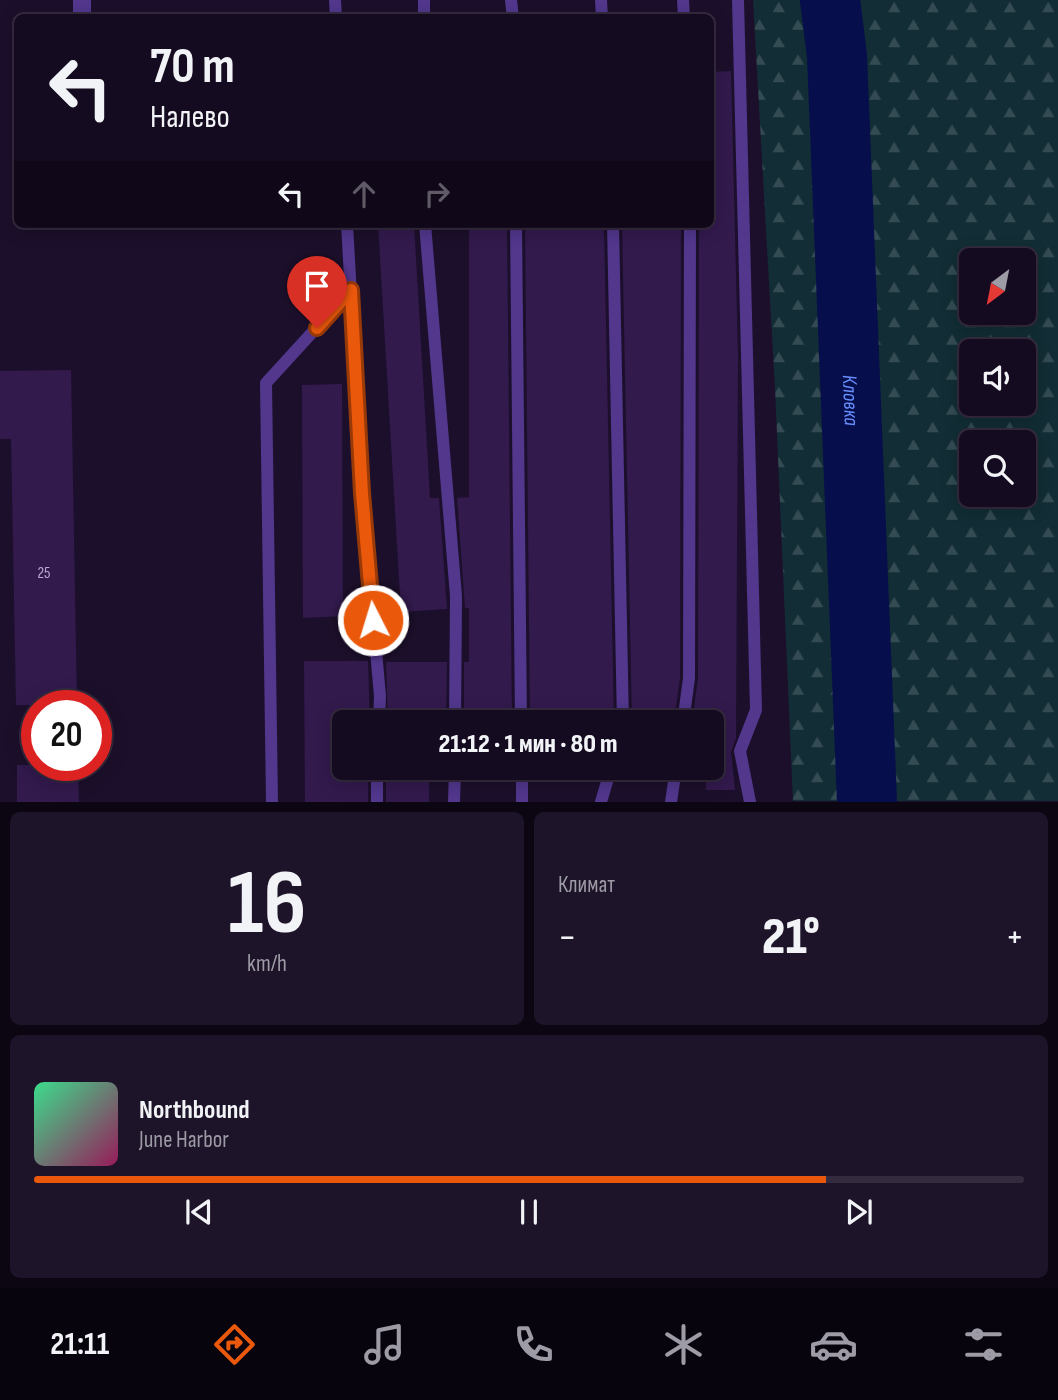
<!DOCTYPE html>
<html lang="ru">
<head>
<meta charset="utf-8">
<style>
	body { margin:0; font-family:"Sofia Sans Condensed",sans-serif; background:#1e1429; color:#f1f3f6; height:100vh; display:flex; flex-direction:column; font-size:26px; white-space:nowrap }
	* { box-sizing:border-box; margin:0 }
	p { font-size:23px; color:#9d9ba5 }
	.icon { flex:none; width:38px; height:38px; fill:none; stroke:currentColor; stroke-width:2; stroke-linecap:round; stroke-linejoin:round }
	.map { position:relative; height:802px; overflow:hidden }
	.sheet { display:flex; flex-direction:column; gap:10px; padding:10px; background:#0c0612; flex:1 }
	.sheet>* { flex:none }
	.banner { position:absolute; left:14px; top:14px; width:700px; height:214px; border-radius:10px; box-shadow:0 4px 18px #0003,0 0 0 2px #342b3e; background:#150b20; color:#f1f3f6; overflow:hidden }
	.needle { width:46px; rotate:212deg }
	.controls { position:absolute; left:959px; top:248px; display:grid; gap:14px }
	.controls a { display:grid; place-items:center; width:77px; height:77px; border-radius:10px; background:#150b20; box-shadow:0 4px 18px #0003,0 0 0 2px #342b3e; font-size:35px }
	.speed { position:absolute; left:21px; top:690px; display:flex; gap:14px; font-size:35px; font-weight:700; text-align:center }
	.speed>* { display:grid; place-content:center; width:91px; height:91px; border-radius:50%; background:#150b20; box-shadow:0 4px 18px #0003,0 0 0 2px #342b3e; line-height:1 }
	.speed .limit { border:10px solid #d22; background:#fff; color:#111 }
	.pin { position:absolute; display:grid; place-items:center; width:60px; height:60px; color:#fff; margin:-72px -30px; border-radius:50% 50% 50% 0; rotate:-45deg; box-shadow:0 0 7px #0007 }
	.pin .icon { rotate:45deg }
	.me { position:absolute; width:77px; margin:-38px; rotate:355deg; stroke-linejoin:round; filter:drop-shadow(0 0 5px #0008) }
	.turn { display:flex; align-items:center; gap:24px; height:147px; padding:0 21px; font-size:32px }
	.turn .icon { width:91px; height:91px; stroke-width:2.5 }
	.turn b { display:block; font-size:49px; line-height:60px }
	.lanes { display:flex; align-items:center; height:66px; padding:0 21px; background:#0003; justify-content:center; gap:35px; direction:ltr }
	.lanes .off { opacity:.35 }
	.big { font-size:52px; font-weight:800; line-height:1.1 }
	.sheet .card { flex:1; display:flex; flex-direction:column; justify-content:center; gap:10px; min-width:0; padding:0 24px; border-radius:10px; background:#1e1429 }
	.sheet .dial { align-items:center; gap:0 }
	.dial b { font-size:91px; line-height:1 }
	.song { display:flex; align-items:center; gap:21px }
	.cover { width:84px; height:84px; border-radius:10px; background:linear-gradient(135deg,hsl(150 70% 55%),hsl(330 70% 35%)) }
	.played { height:7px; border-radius:4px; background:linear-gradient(90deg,#ea580c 80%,#342b3e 80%) }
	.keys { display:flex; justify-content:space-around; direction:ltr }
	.heat { display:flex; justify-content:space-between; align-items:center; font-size:38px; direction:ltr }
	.sheet .tiles { flex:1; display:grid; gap:10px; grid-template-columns:1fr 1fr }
	.card:last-child { grid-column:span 2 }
	.trip { position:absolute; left:332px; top:710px; width:392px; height:70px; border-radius:10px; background:#150b20; box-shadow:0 4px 18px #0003,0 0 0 2px #342b3e; font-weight:800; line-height:70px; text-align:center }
	.tab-bar { display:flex; height:112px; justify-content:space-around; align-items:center; background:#08040d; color:#9d9ba5 }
	.tab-bar .icon { width:49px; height:49px }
	.tab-bar .current { color:#ea580c }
	.tab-bar b { font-size:32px; color:#f1f3f6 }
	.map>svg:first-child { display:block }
	.forest { fill:url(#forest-firs); fill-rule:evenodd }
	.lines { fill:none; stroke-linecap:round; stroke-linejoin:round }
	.river { stroke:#070e4c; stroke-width:60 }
	.building { fill:#321a4d }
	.service { stroke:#52378d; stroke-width:12 }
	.minor { stroke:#52378d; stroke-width:18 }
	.route-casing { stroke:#983908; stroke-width:18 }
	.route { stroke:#ea580c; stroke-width:12 }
	.labels { text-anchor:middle; stroke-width:7; stroke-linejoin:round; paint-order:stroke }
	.number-label { font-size:16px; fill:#baa9d2 }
	.water-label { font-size:21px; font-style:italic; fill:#678fff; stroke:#1c0f2b }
</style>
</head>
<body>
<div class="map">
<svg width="1058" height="802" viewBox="0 0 1058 802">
	<defs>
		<pattern id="forest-firs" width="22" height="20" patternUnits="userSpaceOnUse" patternTransform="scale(1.75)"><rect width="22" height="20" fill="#122d35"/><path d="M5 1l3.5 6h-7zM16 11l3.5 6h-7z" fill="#344b53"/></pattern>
	</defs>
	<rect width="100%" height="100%" fill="#1c0f2b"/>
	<path class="forest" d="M753,0H1058V801H793L775,388ZM971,261H1024V313H971ZM971,352H1024V404H971ZM971,443H1024V495H971Z"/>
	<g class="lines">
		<path class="river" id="s1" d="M830,0L837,56L867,802"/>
	</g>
	<g class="building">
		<polygon points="731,71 738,355 736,738 731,752 735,790 706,790 706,774 684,774 685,768 712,768 712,723 692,723 698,678 699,224 710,224 710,72"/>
		<polygon points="378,224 414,224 430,498 439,498 447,609 401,612"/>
		<polygon points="469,224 507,224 512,723 464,723 464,662 469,662 469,608 465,608 457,498 469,497"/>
		<polygon points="525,224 604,224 614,723 530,723"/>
		<polygon points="622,224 681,224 680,677 674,723 632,723"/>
		<polygon points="71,370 77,705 16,705 11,439 0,439 0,371"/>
		<polygon points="342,384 343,616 303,618 302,385"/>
		<polygon points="304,661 368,661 370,723 345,723 345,768 368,768 368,802 305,802"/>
		<polygon points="386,662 447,662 446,723 388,723"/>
		<polygon points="17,765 78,765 79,802 17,802"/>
		<rect x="386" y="768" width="43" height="34"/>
	</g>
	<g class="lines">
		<g class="service">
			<polyline points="335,0 336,18"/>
			<polyline points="511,0 513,18"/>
			<polyline points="601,0 602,18"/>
			<polyline points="683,0 684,18"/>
			<polyline points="738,0 756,710 740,751 750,802"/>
			<polyline points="424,18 424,0"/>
			<polyline points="347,224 362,493 380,696 379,723"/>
			<polyline points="425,224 456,596 455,723"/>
			<polyline points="516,224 521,723"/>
			<polyline points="613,224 623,723"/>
			<polyline points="683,723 689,678 690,224"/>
			<polyline points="522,768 522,802"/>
			<polyline points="272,802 266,383 351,290"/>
			<polyline points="377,802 377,768"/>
			<polyline points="454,802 455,768"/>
			<polyline points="601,802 611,768"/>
			<polyline points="671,802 676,768"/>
		</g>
		<polyline class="minor" points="82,0 82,18"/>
	</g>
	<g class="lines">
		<defs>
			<polyline id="route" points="317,328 351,290 362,493 373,620"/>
		</defs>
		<use href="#route" class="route-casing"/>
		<use href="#route" class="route"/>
	</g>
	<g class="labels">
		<g class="number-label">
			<text x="44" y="578">25</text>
		</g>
		<g class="water-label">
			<text dy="7" stroke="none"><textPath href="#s1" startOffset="401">Кловка</textPath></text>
		</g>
	</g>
</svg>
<div class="controls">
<a><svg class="needle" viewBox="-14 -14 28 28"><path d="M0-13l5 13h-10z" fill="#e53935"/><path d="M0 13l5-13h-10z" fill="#9d9ba5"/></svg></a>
<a><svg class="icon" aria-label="sound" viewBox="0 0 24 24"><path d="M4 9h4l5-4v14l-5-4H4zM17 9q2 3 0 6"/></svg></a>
<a><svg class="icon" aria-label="search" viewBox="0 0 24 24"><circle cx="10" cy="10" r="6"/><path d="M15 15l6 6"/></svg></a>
</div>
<div class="speed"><div class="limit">20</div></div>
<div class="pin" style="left:317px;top:328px;background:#d93025"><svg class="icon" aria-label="arrive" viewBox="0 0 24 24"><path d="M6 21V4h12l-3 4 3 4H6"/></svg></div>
<svg class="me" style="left:373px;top:620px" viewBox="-20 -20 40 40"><circle r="17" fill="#ea580c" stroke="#fff" stroke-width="3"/><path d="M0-11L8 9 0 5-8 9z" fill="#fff"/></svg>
<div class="trip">21:12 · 1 мин · 80 m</div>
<div class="banner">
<div class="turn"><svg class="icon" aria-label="left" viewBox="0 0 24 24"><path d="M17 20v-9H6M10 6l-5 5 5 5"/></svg><div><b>70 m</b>Налево</div></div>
<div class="lanes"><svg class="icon" aria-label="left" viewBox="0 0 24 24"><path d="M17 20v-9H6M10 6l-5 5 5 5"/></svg><svg class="icon off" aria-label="ahead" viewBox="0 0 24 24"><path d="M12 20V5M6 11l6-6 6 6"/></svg><svg class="icon off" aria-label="right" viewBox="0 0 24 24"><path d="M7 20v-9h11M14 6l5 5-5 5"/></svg></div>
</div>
</div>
<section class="sheet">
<div class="tiles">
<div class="card dial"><b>16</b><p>km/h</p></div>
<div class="card"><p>Климат</p>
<div class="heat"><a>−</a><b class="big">21°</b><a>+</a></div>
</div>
<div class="card">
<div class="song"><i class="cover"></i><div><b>Northbound</b><p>June Harbor</p></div></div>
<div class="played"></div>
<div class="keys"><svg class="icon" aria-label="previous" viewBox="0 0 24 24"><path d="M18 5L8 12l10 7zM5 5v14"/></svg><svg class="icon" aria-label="pause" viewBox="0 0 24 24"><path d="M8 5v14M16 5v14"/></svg><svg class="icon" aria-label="next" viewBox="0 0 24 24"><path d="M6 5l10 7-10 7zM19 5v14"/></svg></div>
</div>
</div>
</section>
<nav class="tab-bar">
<b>21:11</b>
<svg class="icon current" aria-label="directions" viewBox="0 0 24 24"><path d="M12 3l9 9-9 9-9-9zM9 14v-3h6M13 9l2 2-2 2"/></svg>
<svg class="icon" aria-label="music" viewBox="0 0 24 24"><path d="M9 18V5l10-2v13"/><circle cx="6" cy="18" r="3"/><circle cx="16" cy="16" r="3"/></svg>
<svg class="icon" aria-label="phone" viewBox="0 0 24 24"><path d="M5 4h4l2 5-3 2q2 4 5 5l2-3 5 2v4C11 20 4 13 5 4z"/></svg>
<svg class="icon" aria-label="climate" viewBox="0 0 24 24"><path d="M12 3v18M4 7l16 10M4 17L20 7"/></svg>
<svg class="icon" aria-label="car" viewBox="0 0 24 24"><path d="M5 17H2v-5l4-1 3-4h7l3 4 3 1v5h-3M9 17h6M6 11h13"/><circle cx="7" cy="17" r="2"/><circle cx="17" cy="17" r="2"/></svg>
<svg class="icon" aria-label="filters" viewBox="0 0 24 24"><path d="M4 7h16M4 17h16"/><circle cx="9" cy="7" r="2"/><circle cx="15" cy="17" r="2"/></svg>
</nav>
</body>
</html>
